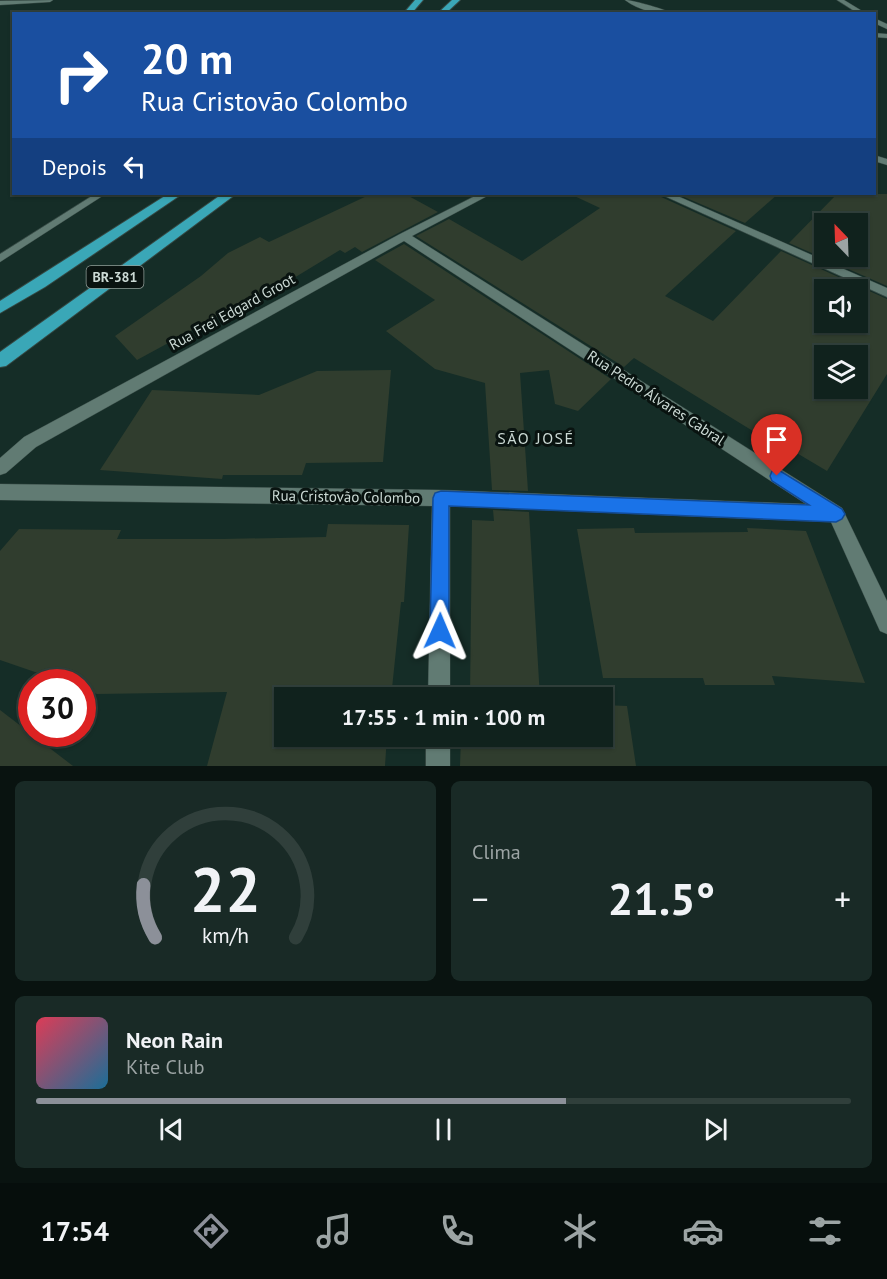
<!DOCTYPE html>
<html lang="pt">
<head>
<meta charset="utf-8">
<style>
	body { margin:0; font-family:"PT Sans",sans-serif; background:#192a26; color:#f1f3f6; height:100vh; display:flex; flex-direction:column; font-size:22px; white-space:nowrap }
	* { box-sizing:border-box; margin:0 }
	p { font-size:20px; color:#9ca4a4 }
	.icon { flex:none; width:33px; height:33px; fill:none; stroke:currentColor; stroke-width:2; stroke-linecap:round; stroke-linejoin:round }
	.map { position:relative; height:766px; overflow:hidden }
	.sheet { display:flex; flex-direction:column; gap:15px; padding:15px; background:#091310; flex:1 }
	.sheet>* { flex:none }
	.top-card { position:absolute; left:12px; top:12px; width:864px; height:183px; border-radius:0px; box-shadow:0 2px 4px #0004,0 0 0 2px #303f3b; background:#1a4fa0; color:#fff; overflow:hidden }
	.needle { width:39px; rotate:337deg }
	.buttons { position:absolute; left:814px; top:213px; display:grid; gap:12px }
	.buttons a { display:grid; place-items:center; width:54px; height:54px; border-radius:0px; background:#10221d; box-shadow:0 2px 4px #0004,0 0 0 2px #303f3b; font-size:30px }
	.speed { position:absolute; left:18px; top:669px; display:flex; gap:12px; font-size:30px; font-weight:700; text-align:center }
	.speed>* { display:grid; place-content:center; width:78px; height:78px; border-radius:50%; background:#10221d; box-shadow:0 2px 4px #0004,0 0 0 2px #303f3b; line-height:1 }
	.speed .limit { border:9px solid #d22; background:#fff; color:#111 }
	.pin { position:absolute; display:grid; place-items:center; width:51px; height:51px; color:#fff; margin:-62px -26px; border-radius:50% 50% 50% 0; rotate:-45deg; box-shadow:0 0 6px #0007 }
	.pin .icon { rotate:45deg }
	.me { position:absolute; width:66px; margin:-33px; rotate:1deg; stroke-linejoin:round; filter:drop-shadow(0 0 4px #0008) }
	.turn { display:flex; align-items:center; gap:21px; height:126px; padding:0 30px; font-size:27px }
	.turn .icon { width:78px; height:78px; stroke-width:2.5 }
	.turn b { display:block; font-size:42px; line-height:51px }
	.then { display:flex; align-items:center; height:57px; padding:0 30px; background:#0003; gap:12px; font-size:22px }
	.big { font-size:45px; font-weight:700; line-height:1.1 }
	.sheet .tile { flex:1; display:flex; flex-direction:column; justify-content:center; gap:9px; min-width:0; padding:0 21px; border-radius:9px; background:#192a26 }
	.sheet .dial { align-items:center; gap:0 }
	.dial svg { height:156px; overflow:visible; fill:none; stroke:#303f3b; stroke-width:7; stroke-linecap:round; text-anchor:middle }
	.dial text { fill:#f1f3f6; stroke:none }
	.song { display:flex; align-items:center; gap:18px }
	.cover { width:72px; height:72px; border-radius:9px; background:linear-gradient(135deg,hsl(350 70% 55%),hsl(200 70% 35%)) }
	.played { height:6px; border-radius:3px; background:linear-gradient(90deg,#8c9099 65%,#303f3b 65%) }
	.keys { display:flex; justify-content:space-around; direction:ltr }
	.heat { display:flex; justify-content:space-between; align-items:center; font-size:33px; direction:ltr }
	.sheet .tiles { flex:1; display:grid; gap:15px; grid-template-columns:1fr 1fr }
	.tile:last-child { grid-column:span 2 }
	.trip { position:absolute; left:274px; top:687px; width:339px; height:60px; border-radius:0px; background:#10221d; box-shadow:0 2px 4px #0004,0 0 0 2px #303f3b; font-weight:700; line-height:60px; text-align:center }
	.tabs { display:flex; height:96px; justify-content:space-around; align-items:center; background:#060e0c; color:#9ca4a4 }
	.tabs .icon { width:42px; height:42px }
	.tabs .on { color:#8c9099 }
	.tabs b { font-size:27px; color:#f1f3f6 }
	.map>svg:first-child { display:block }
	.building { fill:#303d2e; fill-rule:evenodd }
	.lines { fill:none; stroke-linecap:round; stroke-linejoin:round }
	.lane-casing { stroke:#354843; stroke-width:1 }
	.street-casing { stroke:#354843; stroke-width:1 }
	.secondary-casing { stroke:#354843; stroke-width:1 }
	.highway-casing { stroke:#354843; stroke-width:2 }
	.lane { fill:#617b73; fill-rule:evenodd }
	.street { fill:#617b73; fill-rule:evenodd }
	.secondary { fill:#617b73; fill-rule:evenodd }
	.highway { fill:#3aa7b7; fill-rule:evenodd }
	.route { fill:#1a73e8; stroke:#114b97; stroke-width:1.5 }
	.labels { text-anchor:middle; stroke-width:6; stroke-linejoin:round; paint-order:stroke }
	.shield { fill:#091310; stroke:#919e99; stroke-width:1.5 }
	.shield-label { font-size:14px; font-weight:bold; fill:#cbd9d4 }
	.street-label { font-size:15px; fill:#cbd9d4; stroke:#091310 }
	.neighbourhood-label { font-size:16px; letter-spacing:1.5px; fill:#cbd9d4; stroke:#091310 }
</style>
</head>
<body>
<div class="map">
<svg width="887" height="766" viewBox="0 0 887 766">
	<rect width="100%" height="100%" fill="#152d27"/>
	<g class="building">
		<polygon points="371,194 405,194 438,212 362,252 355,247 345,253 340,250 284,284 240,304 137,360 115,336 201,276 228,253 260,237 269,242"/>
		<path d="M570,194H658L659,196L736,231L665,296L713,321L781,251L887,299V374L827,471L763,433L761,436L634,358L624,367L416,236L449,219L522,261L600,208ZM825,290H858V322H825ZM825,356H858V388H825Z"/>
		<polygon points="677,194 778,194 745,223"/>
		<path d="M837,194H887V286L789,243ZM825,224H858V256H825Z"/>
		<polygon points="404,244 611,379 578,411 555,404 549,370 520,373 528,491 492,490 485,383 435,369 386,331 435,300 375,260"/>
		<polygon points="391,370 383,462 306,463 302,475 223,475 222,479 100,470 152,390 259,395 317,371"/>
		<polygon points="493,510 529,512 540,698 462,698 470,697 472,520 494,521"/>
		<polygon points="328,524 409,525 404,602 401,602 391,698 285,698 285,736 387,736 385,766 207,766 227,692 97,694 82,689 82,682 64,682 0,660 0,551 19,529 121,530 117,539 223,539 326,537"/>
		<polygon points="634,528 635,533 748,532 747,528 806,531 865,683 772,676 775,685 705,685 703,678 603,678 577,529"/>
		<polygon points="603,705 627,706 636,766 460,766 461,736 603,736"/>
		<polygon points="0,710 73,766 0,766"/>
	</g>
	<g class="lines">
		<defs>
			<polygon id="lane" points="95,194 104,195 0,262 0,254"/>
			<g id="street">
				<polygon points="53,0 50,2 0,5 0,1"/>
				<polygon points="837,0 844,0 867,14 859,14"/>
				<polygon points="874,18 887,24 887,29 874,23"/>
				<polygon points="874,155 887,159 887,165 874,161"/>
				<polygon points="479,194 491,194 412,236 842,508 887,601 887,634 880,631 831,522 450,506 450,698 428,698 432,506 0,500 0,484 441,490 806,504 404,241 36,447 6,473 0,475 0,458 24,437 400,234"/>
				<polygon points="660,194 673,194 887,288 887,297"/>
				<rect x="426" y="736" width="24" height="30"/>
			</g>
			<g id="secondary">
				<path d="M625,0C634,0 666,10 675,14C658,14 639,11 625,0Z"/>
				<polygon points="874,33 887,34 887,38 874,37"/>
			</g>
			<g id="highway">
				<polygon points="415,0 423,0 411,14 403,14"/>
				<polygon points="452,0 460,0 445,14 437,14"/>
				<polygon points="168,194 182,194 45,287 0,313 0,301"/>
				<polygon points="222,194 236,194 6,366 0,367 0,352"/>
			</g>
		</defs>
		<use href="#lane" class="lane-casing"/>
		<use href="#street" class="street-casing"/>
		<use href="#secondary" class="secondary-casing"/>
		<use href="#highway" class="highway-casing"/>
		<use href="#lane" class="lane"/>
		<use href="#street" class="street"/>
		<use href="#secondary" class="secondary"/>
		<use href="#highway" class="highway"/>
	</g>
	<polygon class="route" points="777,469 842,509 845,514 842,519 836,522 449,506 449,631 446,638 440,641 433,638 430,631 433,498 435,493 441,491 809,505 772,481 770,476 772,471"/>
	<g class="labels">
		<rect class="shield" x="86.5" y="266" width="57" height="22" rx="4.5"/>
		<g class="shield-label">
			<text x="115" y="282">BR-381</text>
		</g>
		<g class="street-label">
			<text transform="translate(232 312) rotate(-29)" y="5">Rua Frei Edgard Groot</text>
			<text transform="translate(656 398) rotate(33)" y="5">Rua Pedro Álvares Cabral</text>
			<text transform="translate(346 497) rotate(1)" y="5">Rua Cristovão Colombo</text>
		</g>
		<g class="neighbourhood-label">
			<text x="536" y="444">SÃO JOSÉ</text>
		</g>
	</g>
</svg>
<div class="buttons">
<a><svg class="needle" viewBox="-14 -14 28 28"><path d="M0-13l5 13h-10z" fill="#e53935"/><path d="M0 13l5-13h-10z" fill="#9ca4a4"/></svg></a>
<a><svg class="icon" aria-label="sound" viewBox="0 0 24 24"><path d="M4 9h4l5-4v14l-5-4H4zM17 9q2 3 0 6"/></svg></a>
<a><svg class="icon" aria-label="layers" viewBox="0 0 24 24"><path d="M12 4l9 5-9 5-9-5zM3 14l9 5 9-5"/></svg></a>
</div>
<div class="speed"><div class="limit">30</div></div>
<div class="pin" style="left:777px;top:476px;background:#d93025"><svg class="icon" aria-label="arrive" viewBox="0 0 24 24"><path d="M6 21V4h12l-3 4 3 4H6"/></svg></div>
<svg class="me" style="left:440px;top:631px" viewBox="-20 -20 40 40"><path d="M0-17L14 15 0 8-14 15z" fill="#1a73e8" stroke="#fff" stroke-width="4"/></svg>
<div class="trip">17:55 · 1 min · 100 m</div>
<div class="top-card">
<div class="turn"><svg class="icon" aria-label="right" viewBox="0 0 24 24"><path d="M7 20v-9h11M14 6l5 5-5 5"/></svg><div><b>20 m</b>Rua Cristovão Colombo</div></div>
<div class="then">Depois<svg class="icon" aria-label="left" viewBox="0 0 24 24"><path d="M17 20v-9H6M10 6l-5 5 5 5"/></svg></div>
</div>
</div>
<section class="sheet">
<div class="tiles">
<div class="tile dial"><svg viewBox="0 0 100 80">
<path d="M14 69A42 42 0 1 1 86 69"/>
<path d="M14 69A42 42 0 0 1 8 42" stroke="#8c9099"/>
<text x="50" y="56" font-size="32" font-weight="700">22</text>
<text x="50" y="72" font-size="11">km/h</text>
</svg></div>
<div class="tile"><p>Clima</p>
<div class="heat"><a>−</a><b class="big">21.5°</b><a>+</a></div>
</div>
<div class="tile">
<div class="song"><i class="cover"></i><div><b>Neon Rain</b><p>Kite Club</p></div></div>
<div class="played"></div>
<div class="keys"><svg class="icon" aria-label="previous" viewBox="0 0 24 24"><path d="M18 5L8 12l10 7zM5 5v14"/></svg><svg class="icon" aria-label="pause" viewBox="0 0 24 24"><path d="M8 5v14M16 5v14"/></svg><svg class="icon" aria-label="next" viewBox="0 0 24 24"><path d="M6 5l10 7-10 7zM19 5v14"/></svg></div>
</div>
</div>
</section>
<nav class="tabs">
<b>17:54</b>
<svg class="icon on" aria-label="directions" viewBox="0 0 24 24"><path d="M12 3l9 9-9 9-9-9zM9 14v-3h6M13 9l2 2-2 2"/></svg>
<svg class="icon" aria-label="music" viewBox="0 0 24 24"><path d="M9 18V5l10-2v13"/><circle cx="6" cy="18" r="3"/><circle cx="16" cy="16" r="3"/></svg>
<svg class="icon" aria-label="phone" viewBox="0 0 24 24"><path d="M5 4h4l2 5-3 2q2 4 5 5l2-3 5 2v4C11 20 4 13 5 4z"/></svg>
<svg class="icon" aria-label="climate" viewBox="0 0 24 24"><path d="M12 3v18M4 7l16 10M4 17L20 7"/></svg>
<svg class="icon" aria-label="car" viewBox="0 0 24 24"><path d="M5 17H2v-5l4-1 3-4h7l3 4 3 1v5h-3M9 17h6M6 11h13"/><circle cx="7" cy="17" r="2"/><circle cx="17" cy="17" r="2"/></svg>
<svg class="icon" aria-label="filters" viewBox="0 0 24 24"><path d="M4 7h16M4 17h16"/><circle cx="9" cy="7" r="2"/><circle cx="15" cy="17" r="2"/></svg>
</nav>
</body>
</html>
